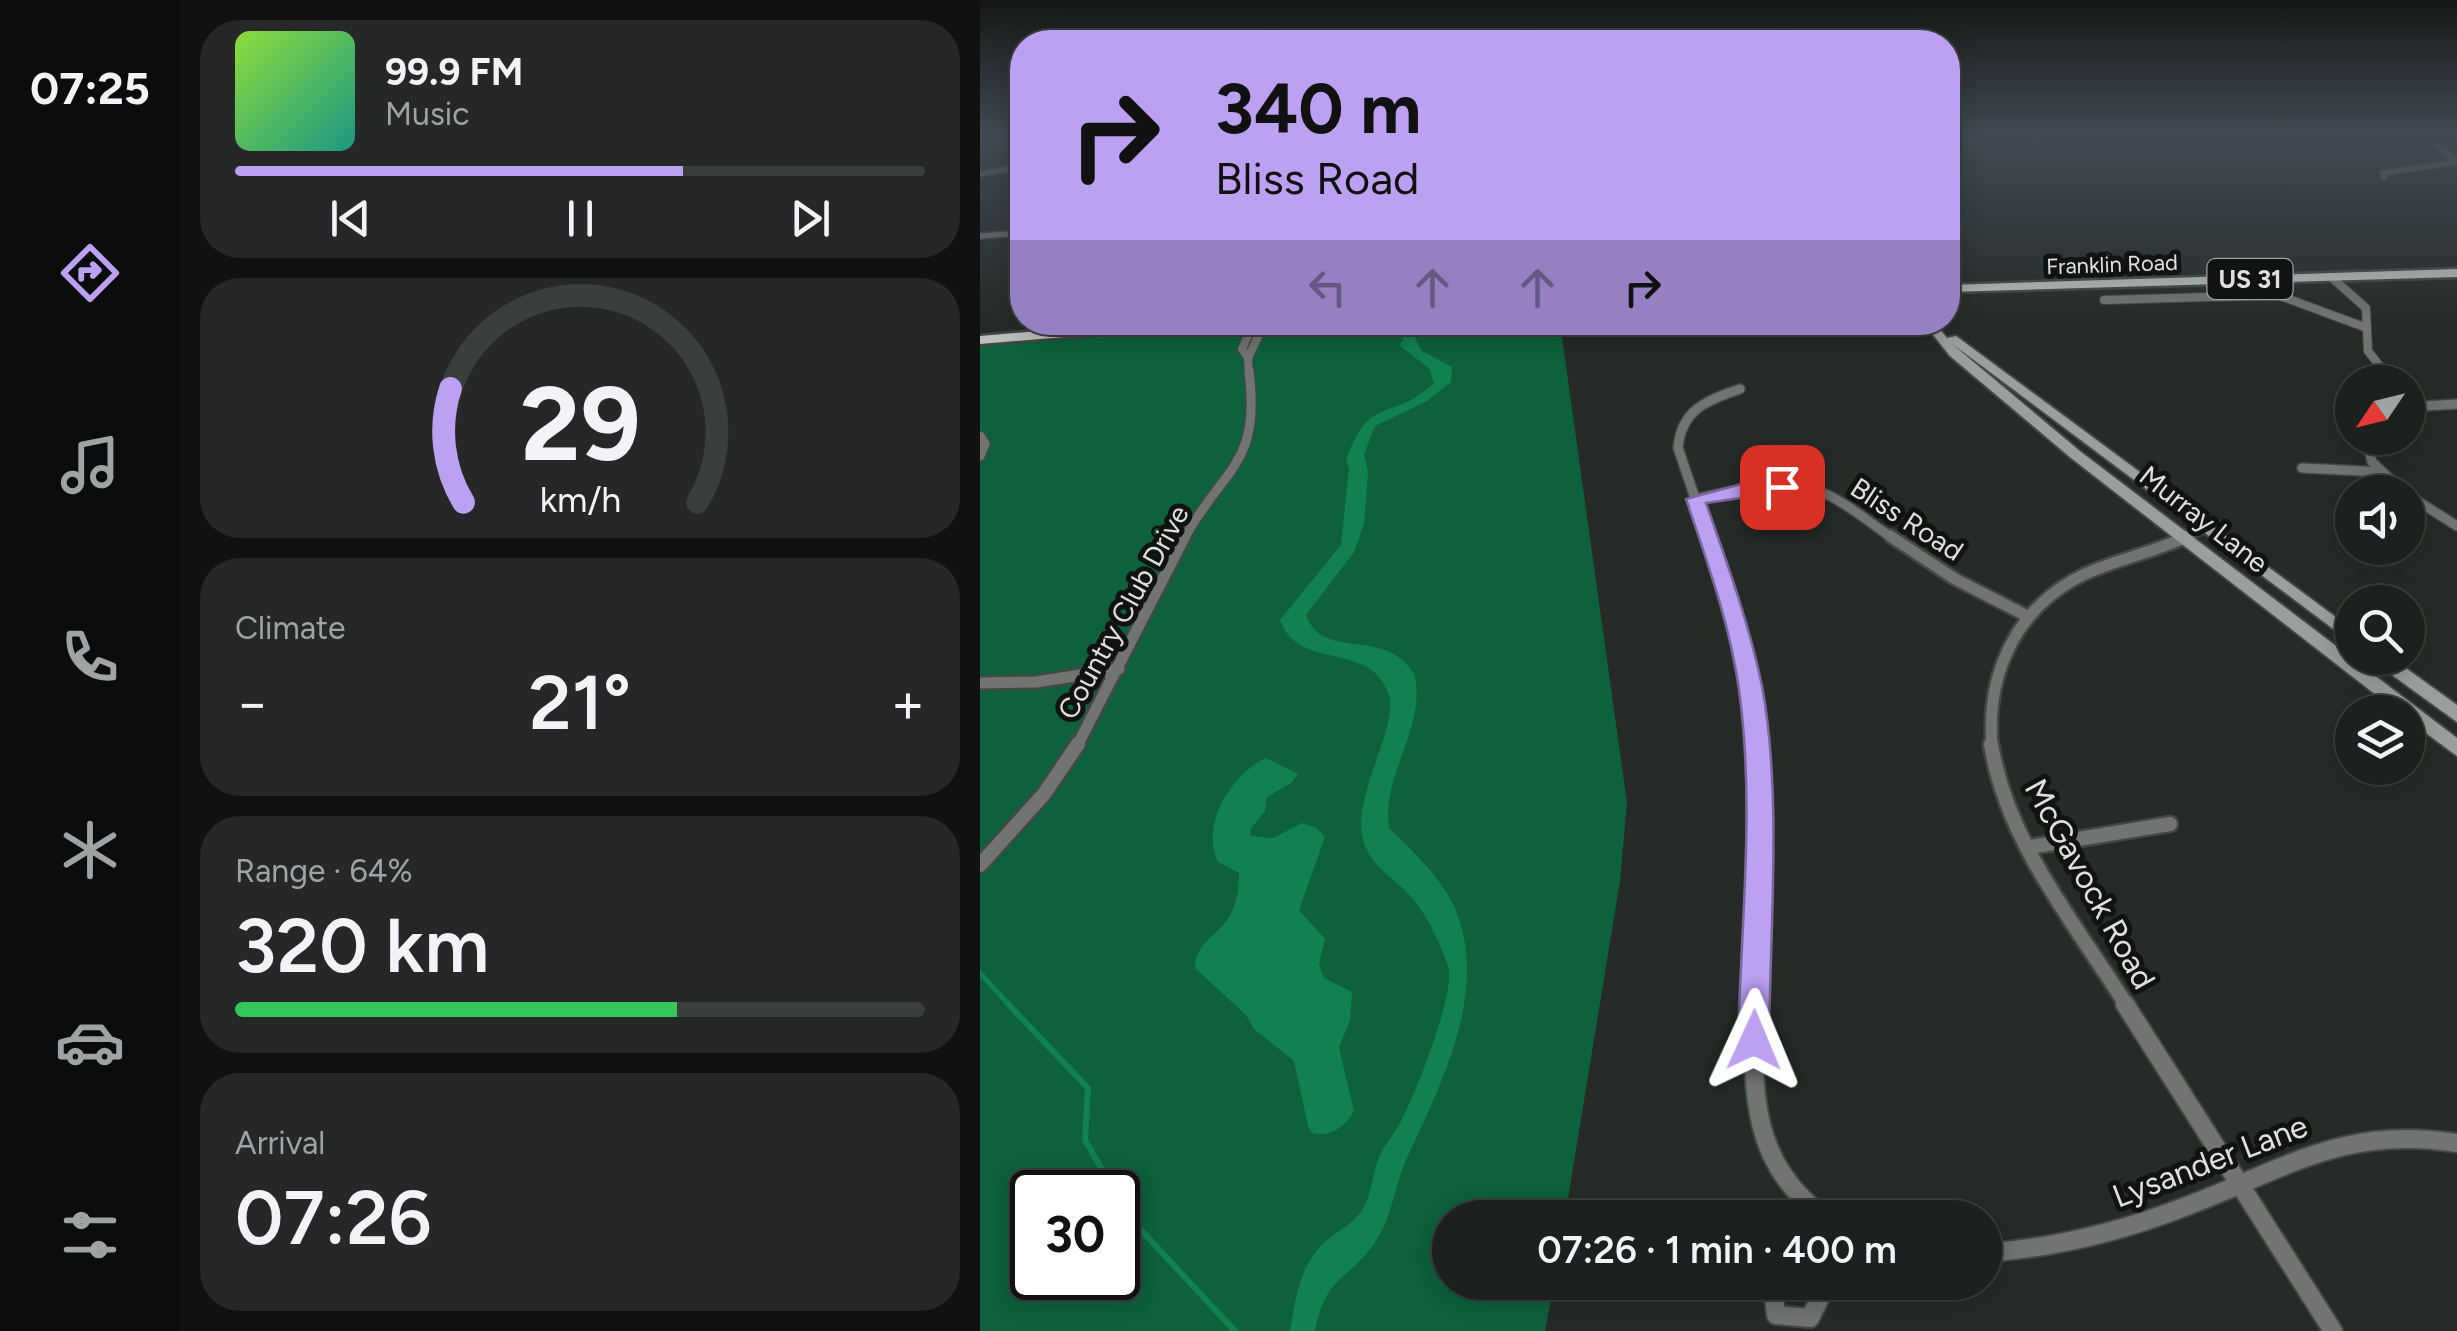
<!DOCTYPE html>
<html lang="en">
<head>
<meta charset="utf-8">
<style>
	body { margin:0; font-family:Figtree,sans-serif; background:#252827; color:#f1f3f6; height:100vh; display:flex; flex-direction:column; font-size:38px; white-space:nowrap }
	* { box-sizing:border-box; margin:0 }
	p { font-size:32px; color:#a0a3a4 }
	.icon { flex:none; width:55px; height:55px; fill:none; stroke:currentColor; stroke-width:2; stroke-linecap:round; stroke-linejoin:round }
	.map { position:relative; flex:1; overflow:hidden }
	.side { display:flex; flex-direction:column; gap:20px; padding:20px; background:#0f1210; width:800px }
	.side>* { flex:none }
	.guide { position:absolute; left:30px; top:30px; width:950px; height:305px; border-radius:40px; box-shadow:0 5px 25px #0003,0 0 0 2px #3a3e3c; background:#bca0f2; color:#111; overflow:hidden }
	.needle { width:65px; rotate:235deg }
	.buttons { position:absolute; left:1355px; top:365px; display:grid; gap:20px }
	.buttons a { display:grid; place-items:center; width:90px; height:90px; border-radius:50%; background:#1c201e; box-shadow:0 5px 25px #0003,0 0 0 2px #3a3e3c; font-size:50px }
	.speed { position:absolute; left:30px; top:1170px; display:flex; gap:20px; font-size:50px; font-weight:700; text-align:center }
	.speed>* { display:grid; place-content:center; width:130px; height:130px; border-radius:50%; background:#1c201e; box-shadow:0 5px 25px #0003,0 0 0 2px #3a3e3c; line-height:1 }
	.speed .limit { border:5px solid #111; border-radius:15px; background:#fff; color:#111 }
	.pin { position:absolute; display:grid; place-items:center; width:85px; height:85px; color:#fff; margin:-42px; border-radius:20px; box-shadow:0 5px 15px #0006 }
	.me { position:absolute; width:110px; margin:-55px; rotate:1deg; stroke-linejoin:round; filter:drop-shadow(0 0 8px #0008) }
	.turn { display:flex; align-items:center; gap:35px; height:210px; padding:0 40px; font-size:45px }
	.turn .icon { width:130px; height:130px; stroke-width:2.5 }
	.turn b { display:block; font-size:70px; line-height:85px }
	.lanes { display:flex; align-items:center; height:95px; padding:0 40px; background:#0003; justify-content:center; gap:50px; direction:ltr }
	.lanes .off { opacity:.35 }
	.big { font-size:75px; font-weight:600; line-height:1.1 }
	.side .card { flex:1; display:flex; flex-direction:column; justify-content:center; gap:15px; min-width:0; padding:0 35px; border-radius:40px; background:#252827 }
	.side .dial { align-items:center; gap:0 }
	.dial svg { height:260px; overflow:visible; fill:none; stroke:#3a3e3c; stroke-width:7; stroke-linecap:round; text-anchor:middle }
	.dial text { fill:#f1f3f6; stroke:none }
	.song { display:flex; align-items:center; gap:30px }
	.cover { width:120px; height:120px; border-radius:15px; background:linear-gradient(135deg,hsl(90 70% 55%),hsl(170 70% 35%)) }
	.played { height:10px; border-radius:5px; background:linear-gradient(90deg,#bca0f2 65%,#3a3e3c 65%) }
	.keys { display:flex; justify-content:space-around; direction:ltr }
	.heat { display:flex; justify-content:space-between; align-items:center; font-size:55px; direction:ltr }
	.charge { height:15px; border-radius:8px; background:linear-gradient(90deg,#34c759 64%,#3a3e3c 0) }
	.trip { position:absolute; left:452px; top:1200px; width:570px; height:100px; border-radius:50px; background:#1c201e; box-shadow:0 5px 25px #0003,0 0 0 2px #3a3e3c; font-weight:600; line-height:100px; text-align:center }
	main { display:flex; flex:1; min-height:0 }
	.menu { display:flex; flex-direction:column; width:180px; justify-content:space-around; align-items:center; background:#0b0d0c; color:#a0a3a4 }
	.menu .icon { width:70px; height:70px }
	.menu .current { color:#bca0f2 }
	.menu b { font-size:45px; color:#f1f3f6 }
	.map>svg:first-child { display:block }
	.green { fill:#0d613c; fill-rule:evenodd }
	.water { fill:#118151 }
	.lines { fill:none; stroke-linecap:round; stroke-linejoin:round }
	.stream-far1 { stroke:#118151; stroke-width:5 }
	.stream { stroke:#118151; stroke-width:6 }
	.street-far5-casing { stroke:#434845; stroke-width:8 }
	.street-far4-casing { stroke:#434845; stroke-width:10 }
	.street-far3-casing { stroke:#434845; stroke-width:12 }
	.street-far2-casing { stroke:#434845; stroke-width:16 }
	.street-far1-casing { stroke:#434845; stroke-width:19 }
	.street-casing { stroke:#434845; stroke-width:22 }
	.secondary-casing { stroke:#434845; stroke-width:4 }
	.primary-casing { stroke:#434845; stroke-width:5 }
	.street-far5 { stroke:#727473; stroke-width:5 }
	.street-far4 { stroke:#727473; stroke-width:8 }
	.street-far3 { stroke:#727473; stroke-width:9 }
	.street-far2 { stroke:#727473; stroke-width:11 }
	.street-far1 { stroke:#727473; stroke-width:14 }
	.street { stroke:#727473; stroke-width:18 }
	.secondary { fill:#9b9f9c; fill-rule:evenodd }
	.primary { fill:#bbc0bc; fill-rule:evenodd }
	.rail { stroke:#969a97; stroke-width:2.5; stroke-dasharray:10 5; stroke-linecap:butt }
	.route { fill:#bca0f2; stroke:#7a689d; stroke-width:2.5 }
	.labels { text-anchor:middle; stroke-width:10; stroke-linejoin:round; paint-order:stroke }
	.far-street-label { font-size:22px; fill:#dde0de; stroke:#111312 }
	.shield { fill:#111312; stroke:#a0a2a1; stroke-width:2.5 }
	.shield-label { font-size:25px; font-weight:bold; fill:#dde0de }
	.street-label { font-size:28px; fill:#dde0de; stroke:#111312 }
	.near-street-label { font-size:32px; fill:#dde0de; stroke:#111312 }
</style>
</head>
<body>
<main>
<nav class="menu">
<b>07:25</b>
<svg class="icon current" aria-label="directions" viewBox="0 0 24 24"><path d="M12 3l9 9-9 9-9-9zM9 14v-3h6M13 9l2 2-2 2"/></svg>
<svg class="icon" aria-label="music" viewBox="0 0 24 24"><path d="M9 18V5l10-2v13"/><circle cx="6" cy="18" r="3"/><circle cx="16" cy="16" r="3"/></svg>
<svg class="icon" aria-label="phone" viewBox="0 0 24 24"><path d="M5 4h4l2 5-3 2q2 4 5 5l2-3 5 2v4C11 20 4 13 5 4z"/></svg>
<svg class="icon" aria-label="climate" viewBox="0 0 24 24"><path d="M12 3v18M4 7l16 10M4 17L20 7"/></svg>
<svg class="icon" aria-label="car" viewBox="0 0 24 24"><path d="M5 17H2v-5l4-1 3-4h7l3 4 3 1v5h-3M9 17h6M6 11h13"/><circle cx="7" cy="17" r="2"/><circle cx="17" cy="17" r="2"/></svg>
<svg class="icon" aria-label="filters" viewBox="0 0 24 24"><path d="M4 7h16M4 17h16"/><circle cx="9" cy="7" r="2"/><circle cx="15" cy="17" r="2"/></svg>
</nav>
<section class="side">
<div class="card">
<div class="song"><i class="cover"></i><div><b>99.9 FM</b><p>Music</p></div></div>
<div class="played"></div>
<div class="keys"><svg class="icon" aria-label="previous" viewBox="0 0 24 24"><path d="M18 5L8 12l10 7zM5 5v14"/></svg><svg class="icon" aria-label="pause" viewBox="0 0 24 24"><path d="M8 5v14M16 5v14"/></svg><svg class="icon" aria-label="next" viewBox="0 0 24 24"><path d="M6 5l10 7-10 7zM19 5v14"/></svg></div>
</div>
<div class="card dial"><svg viewBox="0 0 100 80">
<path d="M14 69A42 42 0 1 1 86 69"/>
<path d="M14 69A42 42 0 0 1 10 34" stroke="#bca0f2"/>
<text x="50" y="56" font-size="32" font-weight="700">29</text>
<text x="50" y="72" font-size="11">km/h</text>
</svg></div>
<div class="card"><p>Climate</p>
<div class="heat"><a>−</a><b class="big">21°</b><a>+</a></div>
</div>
<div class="card"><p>Range · 64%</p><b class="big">320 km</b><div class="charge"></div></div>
<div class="card"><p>Arrival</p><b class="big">07:26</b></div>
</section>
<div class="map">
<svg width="1477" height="1331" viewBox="0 0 1477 1331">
	<rect width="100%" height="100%" fill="#262b28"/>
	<path class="green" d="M293,323H580L647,803L640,881L585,1217L470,1218V1282L574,1283L565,1331H0V346ZM52,1192H138V1278H52Z"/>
	<g class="water">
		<path d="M440,323H490L445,328L434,336L442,351L472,367L471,382L447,401L395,426L384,454L388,472L384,524L374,552L326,615C343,663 405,625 434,674C448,726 401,774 409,828C431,849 459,876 473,904C512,988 461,1084 426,1160C415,1185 412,1216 397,1239C370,1282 347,1271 335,1331H310C316,1298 319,1265 346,1241C357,1231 372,1225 381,1212C392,1197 392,1172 400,1155C406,1143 414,1134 420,1123C434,1097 477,991 468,966C461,945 447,915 433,899C415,878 387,865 382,835C375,792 418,726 409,696C393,639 319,673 300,620L361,545L369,468L366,461C390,392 410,424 454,383L449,368L420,346L426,331Z"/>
		<path d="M286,758L318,774L311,783L287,797L285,811L270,830L271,836L293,838L322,823L337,828L345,837L319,910L345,939L339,964L344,978L372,992L370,1020L359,1048L374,1111C366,1126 350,1138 332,1133L328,1126L314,1061L274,1029L266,1015L215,968C217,929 260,938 259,873L238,862C220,825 251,774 286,758Z"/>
	</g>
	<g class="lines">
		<polyline class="stream-far1" points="0,973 30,1006"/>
		<g class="stream">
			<polyline points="28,1004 108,1088 105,1140 135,1192"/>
			<polyline points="138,1198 146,1214 255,1331"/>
		</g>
		<defs>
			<g id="street-far5">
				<polyline points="1459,146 1477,162"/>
				<polyline points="0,174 42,166"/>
				<polyline points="1404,177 1403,173 1477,162"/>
				<polyline points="0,236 42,233"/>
			</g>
			<g id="street-far4">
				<polyline points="1351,277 1386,308 1388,351 1406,374"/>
				<polyline points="1124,300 1298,295 1387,328"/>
				<polyline points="274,322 262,349 268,358 285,322"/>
				<polyline points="268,358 269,374"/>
			</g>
			<g id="street-far3">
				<polyline points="1404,371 1413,382"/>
				<polyline points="1428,407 1477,404"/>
				<polyline points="0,436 5,444 0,456"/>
				<polyline points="1386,438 1392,462 1424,492"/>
				<polyline points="1322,468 1402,472"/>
				<polyline points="1428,495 1477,526"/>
				<path d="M715,499C756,490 808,477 848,495C871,506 893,525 914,539"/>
				<path d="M204,539C244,466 281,466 269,371"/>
				<path d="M729,539L698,448C701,410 727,400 760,389"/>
				<polyline points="1202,539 1225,528"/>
			</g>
			<g id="street-far2">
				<path d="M728,536C752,606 770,672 775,746"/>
				<polyline points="910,536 975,579 1047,616"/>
				<polyline points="0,683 56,682 139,669"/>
				<polyline points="97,746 205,536"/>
				<path d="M1012,746C1006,673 1037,606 1105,574C1138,559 1175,552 1208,536"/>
			</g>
			<g id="street-far1">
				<path d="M1011,744C1027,843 1095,923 1147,1006"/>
				<polyline points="1050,847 1190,824"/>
				<polyline points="0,865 64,794 98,744"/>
				<polyline points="774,1006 775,744"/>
			</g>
			<g id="street">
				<path d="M774,1004C773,1089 769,1164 846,1218"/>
				<polyline points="1145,1004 1353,1331"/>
				<path d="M1005,1253C1072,1248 1136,1233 1199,1209C1303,1171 1360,1125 1477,1143"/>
				<polyline points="792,1282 796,1315 830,1318 848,1282"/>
			</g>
			<g id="secondary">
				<polygon points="943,322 954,322 967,338 976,336 1372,629 1372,643 971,343 1101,452 1477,738 1477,756 1428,720 1428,712 1418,712 1091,458 970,356"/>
				<polygon points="1392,658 1412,658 1477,705 1477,722 1394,662"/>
			</g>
			<g id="primary">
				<polygon points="1477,269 1477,277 968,292 968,285"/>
				<polygon points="165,322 224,322 218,326 0,344 0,336"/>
			</g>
		</defs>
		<use href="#street-far5" class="street-far5-casing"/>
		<use href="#street-far4" class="street-far4-casing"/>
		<use href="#street-far3" class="street-far3-casing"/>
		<use href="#street-far2" class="street-far2-casing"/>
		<use href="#street-far1" class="street-far1-casing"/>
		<use href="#street" class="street-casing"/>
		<use href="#secondary" class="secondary-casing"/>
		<use href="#primary" class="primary-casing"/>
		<use href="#street-far5" class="street-far5"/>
		<use href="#street-far4" class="street-far4"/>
		<use href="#street-far3" class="street-far3"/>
		<use href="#street-far2" class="street-far2"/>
		<use href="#street-far1" class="street-far1"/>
		<use href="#street" class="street"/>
		<use href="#secondary" class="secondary"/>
		<use href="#primary" class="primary"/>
		<polyline class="rail" points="0,137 27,136"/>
	</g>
	<linearGradient id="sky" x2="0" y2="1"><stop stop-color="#151816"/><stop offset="0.42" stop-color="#414a53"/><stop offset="1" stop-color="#414a53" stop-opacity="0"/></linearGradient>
	<rect width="1477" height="322" fill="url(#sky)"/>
	<path class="route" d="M802,481L811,487L808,491L726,503C747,563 769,623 782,686C802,791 790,932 789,1040L785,1051L774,1056L762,1051L758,1040C761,925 775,804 759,690C750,624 727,562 706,499L765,483Z"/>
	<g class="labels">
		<g class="far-street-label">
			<text transform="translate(1132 264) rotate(-2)" y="8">Franklin Road</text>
		</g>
		<rect class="shield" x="1227.5" y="259" width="85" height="40" rx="8"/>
		<g class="shield-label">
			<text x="1270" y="288">US 31</text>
		</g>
		<g class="street-label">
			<text transform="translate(927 519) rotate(33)" y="10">Bliss Road</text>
			<text transform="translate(1224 519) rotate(38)" y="10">Murray Lane</text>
			<text transform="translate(143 612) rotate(-61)" y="10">Country Club Drive</text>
		</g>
		<g class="near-street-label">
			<text transform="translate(1110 884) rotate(61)" y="11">McGavock Road</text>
			<text transform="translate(1230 1161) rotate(-21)" y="11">Lysander Lane</text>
		</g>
	</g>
</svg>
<div class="buttons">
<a><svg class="needle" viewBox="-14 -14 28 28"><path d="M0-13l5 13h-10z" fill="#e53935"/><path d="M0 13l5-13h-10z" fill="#a0a3a4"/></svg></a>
<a><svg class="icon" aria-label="sound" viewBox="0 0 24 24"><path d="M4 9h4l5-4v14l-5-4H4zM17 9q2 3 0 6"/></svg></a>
<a><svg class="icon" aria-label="search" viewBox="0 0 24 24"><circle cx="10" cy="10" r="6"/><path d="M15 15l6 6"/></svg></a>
<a><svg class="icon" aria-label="layers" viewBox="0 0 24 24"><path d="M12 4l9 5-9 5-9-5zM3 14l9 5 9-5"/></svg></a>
</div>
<div class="speed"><div class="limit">30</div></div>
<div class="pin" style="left:802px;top:487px;background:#d93025"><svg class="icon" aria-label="arrive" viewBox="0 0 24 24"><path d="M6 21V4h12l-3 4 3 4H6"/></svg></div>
<svg class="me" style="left:774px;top:1040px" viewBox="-20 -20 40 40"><path d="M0-17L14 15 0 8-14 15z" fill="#bca0f2" stroke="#fff" stroke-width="4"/></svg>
<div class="trip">07:26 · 1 min · 400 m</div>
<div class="guide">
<div class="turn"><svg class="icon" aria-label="right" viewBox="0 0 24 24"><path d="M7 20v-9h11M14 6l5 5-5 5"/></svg><div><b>340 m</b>Bliss Road</div></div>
<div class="lanes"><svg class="icon off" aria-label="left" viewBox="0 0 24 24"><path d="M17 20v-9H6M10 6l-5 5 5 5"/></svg><svg class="icon off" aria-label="ahead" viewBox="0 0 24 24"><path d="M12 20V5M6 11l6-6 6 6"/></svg><svg class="icon off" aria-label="ahead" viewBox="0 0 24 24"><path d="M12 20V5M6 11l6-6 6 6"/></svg><svg class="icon" aria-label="right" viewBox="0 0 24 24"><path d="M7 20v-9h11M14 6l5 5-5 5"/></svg></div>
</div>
</div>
</main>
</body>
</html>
